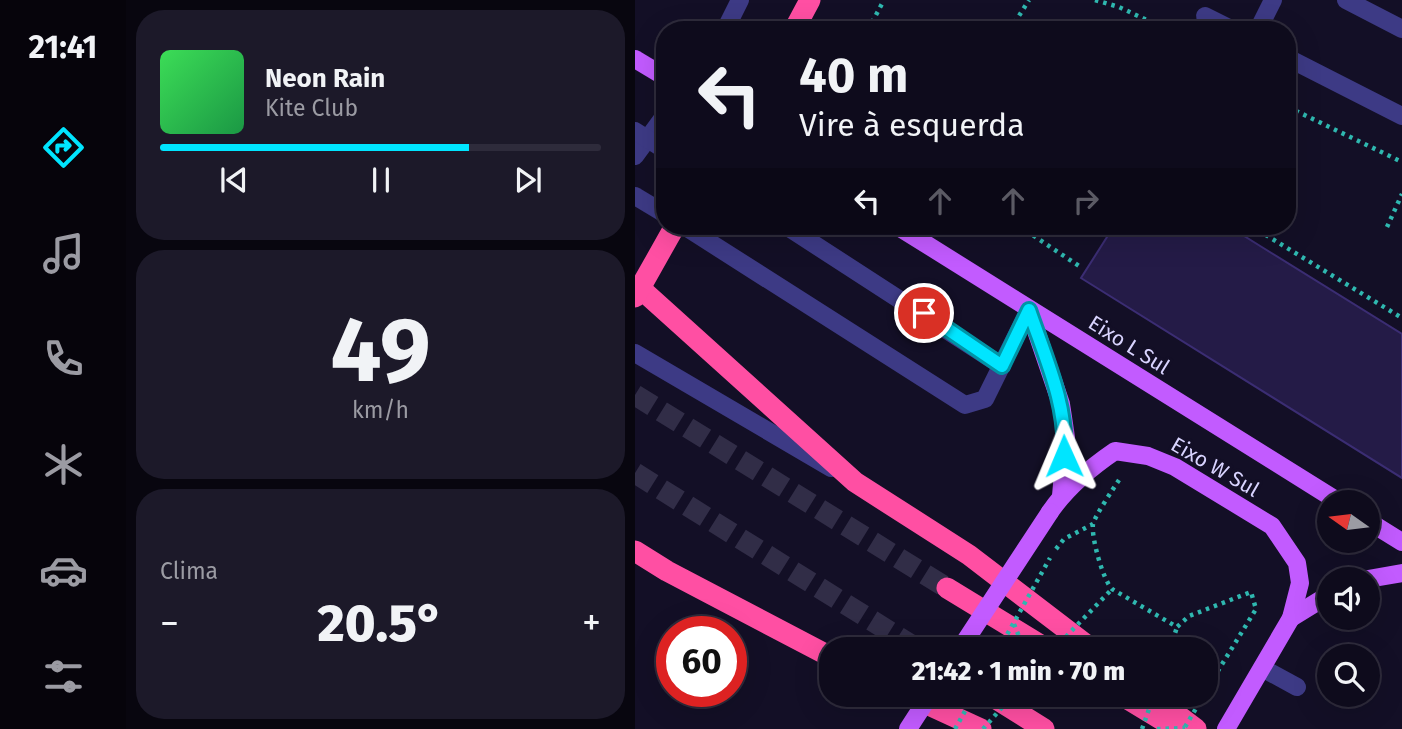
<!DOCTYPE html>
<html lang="pt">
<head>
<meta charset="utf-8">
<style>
	body { margin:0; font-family:"Fira Sans",sans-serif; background:#1c1929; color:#f1f3f6; height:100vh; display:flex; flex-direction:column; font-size:26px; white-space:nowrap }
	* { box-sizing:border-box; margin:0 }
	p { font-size:23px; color:#9b9ba3 }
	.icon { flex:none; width:38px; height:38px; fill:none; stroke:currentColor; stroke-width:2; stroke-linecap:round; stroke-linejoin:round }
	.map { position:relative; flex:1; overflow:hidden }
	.sheet { display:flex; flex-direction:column; gap:10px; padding:10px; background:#08060f; width:509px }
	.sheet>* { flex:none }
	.top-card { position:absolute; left:21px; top:21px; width:640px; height:214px; border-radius:28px; box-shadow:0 7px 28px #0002,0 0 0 2px #2e2b3b; background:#0e0b1c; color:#f1f3f6; overflow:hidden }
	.needle { width:46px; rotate:284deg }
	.tools { position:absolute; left:682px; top:490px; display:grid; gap:14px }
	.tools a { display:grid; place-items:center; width:63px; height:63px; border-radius:50%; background:#0e0b1c; box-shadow:0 7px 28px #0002,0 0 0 2px #2e2b3b; font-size:35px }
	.speed { position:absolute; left:21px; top:616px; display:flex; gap:14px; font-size:35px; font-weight:700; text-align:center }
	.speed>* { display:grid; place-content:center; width:91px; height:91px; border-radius:50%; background:#0e0b1c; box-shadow:0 7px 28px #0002,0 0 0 2px #2e2b3b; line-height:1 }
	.speed .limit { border:10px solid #d22; background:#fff; color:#111 }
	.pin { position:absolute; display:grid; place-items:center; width:60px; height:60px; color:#fff; margin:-30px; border:4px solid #fff; border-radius:50%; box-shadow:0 2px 7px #0007 }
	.me { position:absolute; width:77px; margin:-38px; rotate:359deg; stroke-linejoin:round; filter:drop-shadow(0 0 5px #0008) }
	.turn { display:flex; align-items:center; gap:24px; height:147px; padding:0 28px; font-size:32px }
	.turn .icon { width:91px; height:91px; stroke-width:2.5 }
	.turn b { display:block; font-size:49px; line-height:60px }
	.lanes { display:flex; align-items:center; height:66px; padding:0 28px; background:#0003; justify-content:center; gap:35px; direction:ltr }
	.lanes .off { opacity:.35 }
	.big { font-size:52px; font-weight:800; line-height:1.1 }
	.sheet .widget { flex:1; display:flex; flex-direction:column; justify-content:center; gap:10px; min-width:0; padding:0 24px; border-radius:28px; background:#1c1929 }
	.sheet .dial { align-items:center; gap:0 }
	.dial b { font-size:91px; line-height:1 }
	.song { display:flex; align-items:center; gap:21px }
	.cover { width:84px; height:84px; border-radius:10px; background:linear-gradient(135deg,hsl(130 70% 55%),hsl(140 70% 35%)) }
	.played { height:7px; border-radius:4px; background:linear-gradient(90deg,#00e5ff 70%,#2e2b3b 70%) }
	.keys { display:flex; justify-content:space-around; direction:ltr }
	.heat { display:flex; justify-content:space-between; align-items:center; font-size:38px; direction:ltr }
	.trip { position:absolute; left:184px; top:637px; width:399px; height:70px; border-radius:28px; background:#0e0b1c; box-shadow:0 7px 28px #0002,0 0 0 2px #2e2b3b; font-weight:800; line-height:70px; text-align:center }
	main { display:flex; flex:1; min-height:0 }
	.menu { display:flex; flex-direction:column; width:126px; justify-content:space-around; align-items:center; background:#06040b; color:#9b9ba3 }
	.menu .icon { width:49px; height:49px }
	.menu .active { color:#00e5ff }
	.menu b { font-size:32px; color:#f1f3f6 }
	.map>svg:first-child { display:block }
	.building { fill:#241b47; stroke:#3b2d73; stroke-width:2 }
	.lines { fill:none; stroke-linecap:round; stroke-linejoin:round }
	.highway-tunnel { stroke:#312d47; stroke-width:21; stroke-dasharray:21 10; stroke-linecap:butt }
	.path { stroke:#2fb8b0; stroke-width:4.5; stroke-dasharray:3.5 5; stroke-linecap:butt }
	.minor { stroke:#3d3a85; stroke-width:18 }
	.major { stroke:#c25bff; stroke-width:18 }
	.highway { stroke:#ff4fa3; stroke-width:21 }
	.path-bridge { stroke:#2fb8b0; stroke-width:4.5; stroke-dasharray:3.5 5; stroke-linecap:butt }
	.minor-bridge { stroke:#3d3a85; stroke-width:18 }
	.major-bridge { stroke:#c25bff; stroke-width:18 }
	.route-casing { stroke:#0095a6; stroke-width:18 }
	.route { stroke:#00e5ff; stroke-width:12 }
	.labels { text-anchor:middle; stroke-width:6; stroke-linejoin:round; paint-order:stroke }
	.street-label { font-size:21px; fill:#d9d4ff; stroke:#130f26 }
</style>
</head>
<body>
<main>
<nav class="menu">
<b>21:41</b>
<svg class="icon active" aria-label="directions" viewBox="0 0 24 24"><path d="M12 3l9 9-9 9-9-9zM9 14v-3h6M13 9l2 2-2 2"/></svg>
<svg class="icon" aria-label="music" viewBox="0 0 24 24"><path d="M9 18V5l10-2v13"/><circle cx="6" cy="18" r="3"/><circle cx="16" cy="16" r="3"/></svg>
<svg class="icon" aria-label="phone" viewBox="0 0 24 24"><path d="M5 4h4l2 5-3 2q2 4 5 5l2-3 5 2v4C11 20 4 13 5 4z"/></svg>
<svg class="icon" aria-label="climate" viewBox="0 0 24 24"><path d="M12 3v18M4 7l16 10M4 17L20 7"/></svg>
<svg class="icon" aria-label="car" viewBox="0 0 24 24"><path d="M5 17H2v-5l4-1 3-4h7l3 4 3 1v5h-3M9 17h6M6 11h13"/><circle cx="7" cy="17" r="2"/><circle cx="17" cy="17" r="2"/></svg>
<svg class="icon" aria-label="filters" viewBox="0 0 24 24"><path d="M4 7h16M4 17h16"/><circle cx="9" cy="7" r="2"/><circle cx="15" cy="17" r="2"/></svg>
</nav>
<section class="sheet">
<div class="widget">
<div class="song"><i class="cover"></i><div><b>Neon Rain</b><p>Kite Club</p></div></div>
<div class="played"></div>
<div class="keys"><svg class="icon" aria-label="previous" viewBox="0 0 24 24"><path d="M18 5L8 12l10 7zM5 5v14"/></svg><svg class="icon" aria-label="pause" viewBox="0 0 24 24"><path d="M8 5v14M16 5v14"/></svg><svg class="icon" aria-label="next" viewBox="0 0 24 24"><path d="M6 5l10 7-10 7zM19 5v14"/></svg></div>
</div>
<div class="widget dial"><b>49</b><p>km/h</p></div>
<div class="widget"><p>Clima</p>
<div class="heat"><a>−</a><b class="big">20.5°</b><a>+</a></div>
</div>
</section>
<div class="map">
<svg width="767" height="729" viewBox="0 0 767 729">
	<rect width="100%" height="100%" fill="#130f26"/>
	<polygon class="building" points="479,226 593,226 767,334 767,478 446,278"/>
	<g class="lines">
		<g class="highway-tunnel">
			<polyline points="0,395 312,588"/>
			<polyline points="0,473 281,648"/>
		</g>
		<g class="path">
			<polyline points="460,0 484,7 533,30"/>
			<polyline points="233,30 249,0"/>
			<polyline points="375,30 394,0"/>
			<polyline points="541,30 546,20"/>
			<polyline points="653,107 767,162"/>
			<polyline points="384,226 447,268"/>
			<polyline points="616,226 767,318"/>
			<polyline points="752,227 767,194"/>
			<path d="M484,480C478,489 460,516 458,524C456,537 468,580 477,589L542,627L554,616L616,592L621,609L570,692"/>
			<polyline points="421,549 429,539 458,524"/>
			<polyline points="535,649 542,627"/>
		</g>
		<g class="minor">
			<polyline points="711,0 767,29"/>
			<polyline points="570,16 598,30"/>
			<polyline points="90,30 105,0"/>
			<polyline points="623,30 638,0"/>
			<polyline points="653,58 767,116"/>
			<polyline points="0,156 30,115"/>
			<polyline points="0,196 30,214"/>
			<polyline points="49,226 330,405 350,399 394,310"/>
			<polyline points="151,226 367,366"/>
			<polyline points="0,353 196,468"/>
			<polyline points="627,668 662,687"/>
		</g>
		<g class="major">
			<polyline points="0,59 30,77"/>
			<polyline points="262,226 704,502"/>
			<polyline points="394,310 426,404 431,437 426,496"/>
			<path d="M415,512C432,487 455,468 480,451L513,456L540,467L637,526L662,563L665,583L656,618L591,729"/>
			<polyline points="733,521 767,542"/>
			<polyline points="733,579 767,573"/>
			<polyline points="656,618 695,594"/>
		</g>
		<g class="highway">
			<polyline points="159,30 175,0"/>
			<polyline points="5,288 220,482 334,555 457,649"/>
			<polyline points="0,297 40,226"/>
			<polyline points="0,551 32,571 196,657"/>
			<polyline points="312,588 412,649"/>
			<polyline points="281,648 282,649"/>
			<polyline points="272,695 346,729"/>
			<polyline points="355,695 409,729"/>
			<polyline points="486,695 542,729"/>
			<polyline points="516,695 561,729"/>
		</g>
		<g class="path-bridge">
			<polyline points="379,624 389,649"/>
			<polyline points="364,649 415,558"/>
			<polyline points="419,649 477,589"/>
			<polyline points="550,727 569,695"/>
			<polyline points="320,729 339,695"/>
			<polyline points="348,729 378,695"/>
			<polyline points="507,729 519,695"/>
			<polyline points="522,729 550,728"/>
		</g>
		<polyline class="minor-bridge" points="0,131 30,150"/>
		<g class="major-bridge">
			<polyline points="325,649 415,512"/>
			<polyline points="273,729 295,695"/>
		</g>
	</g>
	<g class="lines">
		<defs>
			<path id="route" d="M289,313L367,366L394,310C410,357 433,406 429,456"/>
		</defs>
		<use href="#route" class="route-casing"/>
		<use href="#route" class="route"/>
	</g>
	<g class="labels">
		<g class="street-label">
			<text transform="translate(494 345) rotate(32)" y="7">Eixo L Sul</text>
			<text transform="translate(580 467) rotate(30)" y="7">Eixo W Sul</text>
		</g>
	</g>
</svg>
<div class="tools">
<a><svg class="needle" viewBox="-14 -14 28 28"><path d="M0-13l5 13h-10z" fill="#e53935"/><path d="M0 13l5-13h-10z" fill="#9b9ba3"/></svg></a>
<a><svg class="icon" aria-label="sound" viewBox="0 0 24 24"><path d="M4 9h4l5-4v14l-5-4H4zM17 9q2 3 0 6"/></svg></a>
<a><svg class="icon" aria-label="search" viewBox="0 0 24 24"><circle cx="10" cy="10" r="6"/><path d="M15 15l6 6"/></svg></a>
</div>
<div class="speed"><div class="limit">60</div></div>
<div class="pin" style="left:289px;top:313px;background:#d93025"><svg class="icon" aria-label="arrive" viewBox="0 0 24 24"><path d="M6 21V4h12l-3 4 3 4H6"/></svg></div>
<svg class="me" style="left:429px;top:456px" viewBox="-20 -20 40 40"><path d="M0-17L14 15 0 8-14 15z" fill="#00e5ff" stroke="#fff" stroke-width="4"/></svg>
<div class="trip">21:42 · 1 min · 70 m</div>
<div class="top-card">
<div class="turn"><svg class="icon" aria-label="left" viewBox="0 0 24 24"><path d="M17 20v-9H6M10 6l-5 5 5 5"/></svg><div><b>40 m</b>Vire à esquerda</div></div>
<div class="lanes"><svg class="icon" aria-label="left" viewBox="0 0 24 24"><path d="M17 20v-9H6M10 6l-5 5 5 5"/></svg><svg class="icon off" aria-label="ahead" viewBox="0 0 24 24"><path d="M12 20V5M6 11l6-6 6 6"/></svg><svg class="icon off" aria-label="ahead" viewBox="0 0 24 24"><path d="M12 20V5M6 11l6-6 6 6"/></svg><svg class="icon off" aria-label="right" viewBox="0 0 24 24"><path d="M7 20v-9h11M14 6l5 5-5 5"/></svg></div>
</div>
</div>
</main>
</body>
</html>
